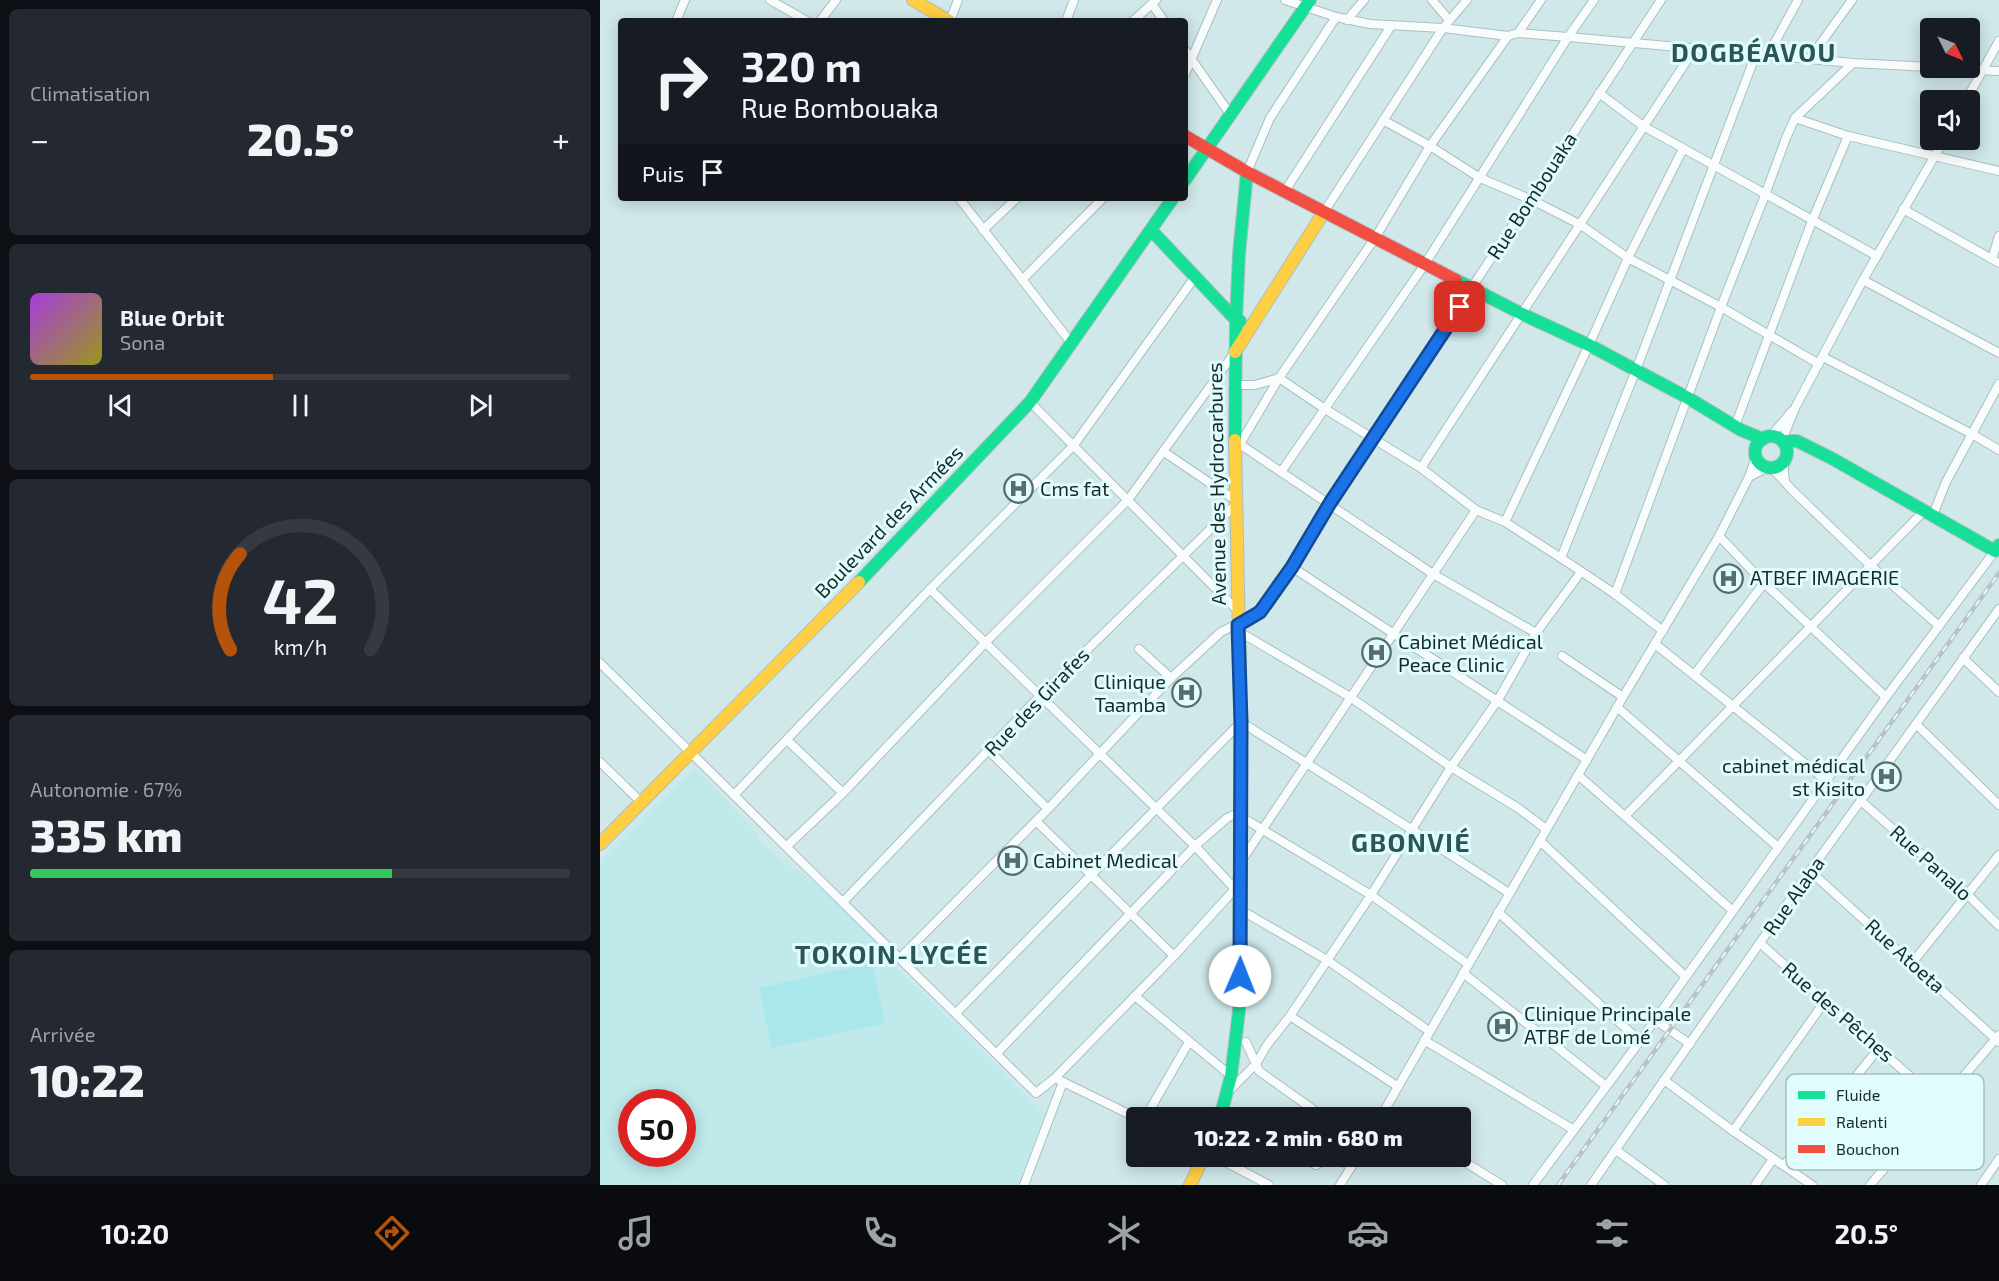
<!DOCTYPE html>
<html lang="fr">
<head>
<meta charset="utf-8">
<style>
	body { margin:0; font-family:"Exo 2",sans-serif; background:#242831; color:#f1f3f6; height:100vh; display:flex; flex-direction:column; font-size:22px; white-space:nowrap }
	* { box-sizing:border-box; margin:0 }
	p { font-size:20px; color:#9ea1a6 }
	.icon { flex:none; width:33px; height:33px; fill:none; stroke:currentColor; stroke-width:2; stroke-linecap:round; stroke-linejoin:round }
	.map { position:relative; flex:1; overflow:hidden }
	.sheet { display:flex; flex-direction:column; gap:9px; padding:9px; background:#0d0f14; width:600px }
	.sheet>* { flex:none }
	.guide { position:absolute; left:18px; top:18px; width:570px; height:183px; border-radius:6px; box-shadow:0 3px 15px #0003; background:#171b24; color:#f1f3f6; overflow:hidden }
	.needle { width:39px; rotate:133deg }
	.fabs { position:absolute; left:1320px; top:18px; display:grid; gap:12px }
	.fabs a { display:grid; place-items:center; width:60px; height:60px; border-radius:6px; background:#171b24; box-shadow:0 3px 15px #0003; font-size:30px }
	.speed { position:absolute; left:18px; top:1089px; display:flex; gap:12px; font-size:30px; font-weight:700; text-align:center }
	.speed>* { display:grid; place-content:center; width:78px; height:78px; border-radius:50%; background:#171b24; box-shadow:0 3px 15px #0003; line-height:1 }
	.speed .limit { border:9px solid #d22; background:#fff; color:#111 }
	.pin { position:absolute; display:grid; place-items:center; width:51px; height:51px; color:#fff; margin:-26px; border-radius:12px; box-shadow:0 3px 9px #0006 }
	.me { position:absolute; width:66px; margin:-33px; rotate:1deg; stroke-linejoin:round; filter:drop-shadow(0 0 4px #0008) }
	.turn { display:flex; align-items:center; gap:21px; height:126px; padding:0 24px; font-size:27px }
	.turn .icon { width:78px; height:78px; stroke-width:2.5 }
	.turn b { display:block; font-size:42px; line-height:51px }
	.then { display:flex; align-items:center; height:57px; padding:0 24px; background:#0003; gap:12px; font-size:22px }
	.big { font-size:45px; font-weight:800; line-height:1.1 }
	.sheet .tile { flex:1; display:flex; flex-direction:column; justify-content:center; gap:9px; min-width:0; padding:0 21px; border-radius:9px; background:#242831 }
	.sheet .dial { align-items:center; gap:0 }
	.dial svg { height:156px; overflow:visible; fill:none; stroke:#363941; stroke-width:7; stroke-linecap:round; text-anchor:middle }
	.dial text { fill:#f1f3f6; stroke:none }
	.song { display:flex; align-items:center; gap:18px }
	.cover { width:72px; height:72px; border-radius:9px; background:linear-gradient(135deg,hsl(280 70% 55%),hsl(60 70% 35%)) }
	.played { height:6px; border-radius:3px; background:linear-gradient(90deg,#b45309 45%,#363941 45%) }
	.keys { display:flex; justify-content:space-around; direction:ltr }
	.heat { display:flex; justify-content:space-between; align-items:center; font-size:33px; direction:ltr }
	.charge { height:9px; border-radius:4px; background:linear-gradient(90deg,#34c759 67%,#363941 0) }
	.trip { position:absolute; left:526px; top:1107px; width:345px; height:60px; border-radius:6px; background:#171b24; box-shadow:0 3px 15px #0003; font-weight:800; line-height:60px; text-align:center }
	.menu { display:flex; height:96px; justify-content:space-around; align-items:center; background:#090b0e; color:#9ea1a6 }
	.menu .icon { width:42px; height:42px }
	.menu .on { color:#b45309 }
	.menu b { font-size:27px; color:#f1f3f6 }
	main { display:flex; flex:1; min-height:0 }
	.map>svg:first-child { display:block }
	.built { fill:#bfe9eb; fill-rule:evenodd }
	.green { fill:#aae7ea }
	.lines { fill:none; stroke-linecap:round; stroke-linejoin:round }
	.street-casing { stroke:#abbfc0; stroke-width:10 }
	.fast-casing { stroke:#abbfc0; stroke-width:14 }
	.slow-casing { stroke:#abbfc0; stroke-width:14 }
	.jam-casing { stroke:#abbfc0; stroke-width:14 }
	.street { stroke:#f8fcfc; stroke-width:8 }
	.fast { stroke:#16e098; stroke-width:12 }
	.slow { stroke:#ffcf43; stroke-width:12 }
	.jam { stroke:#f24e42; stroke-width:12 }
	.rail-casing { stroke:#bbc2c2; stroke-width:4.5 }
	.rail { stroke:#e1fcfd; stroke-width:2; stroke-dasharray:7; stroke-linecap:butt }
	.route-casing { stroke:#114b97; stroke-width:15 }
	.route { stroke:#1a73e8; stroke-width:10 }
	.labels { text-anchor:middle; stroke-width:6; stroke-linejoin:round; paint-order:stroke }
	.street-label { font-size:20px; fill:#182a2a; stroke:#e1fcfd }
	.poi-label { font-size:20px; fill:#182a2a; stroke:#e1fcfd; text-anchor:start }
	.district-label { font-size:26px; font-weight:bold; letter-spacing:1.5px; fill:#2b5658; stroke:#e1fcfd }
	.key { fill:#e1fcfd; stroke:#a5bdbe; stroke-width:1.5 }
	.key-label { font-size:16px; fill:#182a2a }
</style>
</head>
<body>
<main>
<section class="sheet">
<div class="tile"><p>Climatisation</p>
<div class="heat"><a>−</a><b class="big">20.5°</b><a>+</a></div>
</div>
<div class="tile">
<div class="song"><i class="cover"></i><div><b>Blue Orbit</b><p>Sona</p></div></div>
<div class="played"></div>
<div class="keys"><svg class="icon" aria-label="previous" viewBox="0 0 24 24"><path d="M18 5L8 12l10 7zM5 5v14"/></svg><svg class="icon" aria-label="pause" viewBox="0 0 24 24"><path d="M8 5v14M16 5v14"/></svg><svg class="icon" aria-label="next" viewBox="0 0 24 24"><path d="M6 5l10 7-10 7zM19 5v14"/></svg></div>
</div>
<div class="tile dial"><svg viewBox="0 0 100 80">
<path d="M14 69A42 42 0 1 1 86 69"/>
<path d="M14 69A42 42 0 0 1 19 20" stroke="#b45309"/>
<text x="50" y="56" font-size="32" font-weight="700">42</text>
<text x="50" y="72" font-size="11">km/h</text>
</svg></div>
<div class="tile"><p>Autonomie · 67%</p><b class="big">335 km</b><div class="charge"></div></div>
<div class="tile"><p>Arrivée</p><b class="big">10:22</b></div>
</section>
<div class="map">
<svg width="1399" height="1185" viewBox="0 0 1399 1185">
	<rect width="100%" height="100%" fill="#d0e8ea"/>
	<path class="built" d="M94,768L156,831L159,841L196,871L198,869L245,911L282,946L279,950L445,1114L418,1185H0V861ZM32,1102H82V1154H32Z"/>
	<polygon class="green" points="272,963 285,1023 172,1048 159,988"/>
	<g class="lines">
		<defs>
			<g id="street">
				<polyline points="170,0 207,21"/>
				<polyline points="685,0 736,17 770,24 843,28 908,36 918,33 968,37 1253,63 1330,67"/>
				<polyline points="832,0 849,20"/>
				<polyline points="552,4 564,21"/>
				<polyline points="747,20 764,0"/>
				<polyline points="76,21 85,0"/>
				<polyline points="220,21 236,0"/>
				<polyline points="350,21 358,0"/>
				<polyline points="466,21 474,0"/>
				<polyline points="533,21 556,0"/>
				<polyline points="918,33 941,0"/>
				<polyline points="585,50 630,114"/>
				<polyline points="1168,55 1198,0"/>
				<polyline points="1211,57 1252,0"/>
				<polyline points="1338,68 1399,71"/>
				<polyline points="585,74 617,0"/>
				<polyline points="999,93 1043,126 1277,256"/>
				<polyline points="1366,100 1399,41"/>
				<polyline points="1195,118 1248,136 1399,171"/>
				<polyline points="783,120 830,146 880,178 930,199 981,225 1028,258 1121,307 1219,364"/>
				<polyline points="647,172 670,118 736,17"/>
				<polyline points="685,191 791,26"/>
				<polyline points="359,198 472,344"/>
				<polyline points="1303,209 1399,263"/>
				<polyline points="724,212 843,28 867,0"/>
				<polyline points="383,230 417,198"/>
				<polyline points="1392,259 1399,236"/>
				<polyline points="422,280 503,198"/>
				<polyline points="1263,280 1399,353"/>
				<polyline points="1223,357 1372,434 1399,450"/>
				<polyline points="635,385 655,385 679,378 725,409 821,468 876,510 905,522 961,558 1015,594 1063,631"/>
				<polyline points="430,402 638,611"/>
				<polyline points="1135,426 1212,221 1248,136"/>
				<polyline points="1171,436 1192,411"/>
				<polyline points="1182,440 1196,406 1263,280 1344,140"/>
				<polyline points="635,441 833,574 936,633"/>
				<polyline points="640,444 679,378 775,238 830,146 908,36"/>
				<polyline points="564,452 635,500"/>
				<polyline points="1183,462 1185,481"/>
				<polyline points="821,468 1095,48"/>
				<polyline points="1172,468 1193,491 1270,565 1339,626"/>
				<polyline points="681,472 825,264 968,37 994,0"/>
				<polyline points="1149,477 1168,467"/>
				<polyline points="1333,515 1346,482 1399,384"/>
				<polyline points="905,522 989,345 1028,258 1083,149"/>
				<polyline points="1119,536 1164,583 1286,697"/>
				<polyline points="961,558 1036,370 1156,54"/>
				<path d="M692,567C789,632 889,694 987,760"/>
				<polyline points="330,589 595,846 635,889"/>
				<polyline points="1015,594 1121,307 1165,195 1186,138 1195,118 1253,63"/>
				<polyline points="638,631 750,697 851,767 918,808 946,829"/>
				<polyline points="1055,644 1227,781"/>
				<polyline points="539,649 571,678"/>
				<polyline points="962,656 1023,697"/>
				<polyline points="1363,658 1399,692"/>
				<polyline points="0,663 436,1093 455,1078 574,956 635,889 640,887"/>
				<polyline points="1094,675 1164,583"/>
				<polyline points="1017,707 1178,847"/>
				<polyline points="1316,724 1399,805"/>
				<polyline points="187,740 243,793"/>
				<polyline points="389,751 448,809"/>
				<polyline points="0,762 42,803"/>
				<polyline points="978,775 1133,911"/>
				<polyline points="134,795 330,589 474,445 595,277"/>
				<polyline points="1261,801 1368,895 1399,926"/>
				<polyline points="1025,816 1324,511"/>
				<polyline points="436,821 574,956"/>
				<polyline points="940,841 1085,976"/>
				<polyline points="187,846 243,793 386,642 528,500 635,352"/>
				<polyline points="640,863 876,510"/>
				<polyline points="1210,871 1399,1042"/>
				<polyline points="243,902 440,696 635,505"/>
				<polyline points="641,910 727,960 829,1031"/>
				<polyline points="898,912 1040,1041"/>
				<polyline points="1161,944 1341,1104"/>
				<polyline points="300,958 448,809 571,678 621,632 660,612 692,567 730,503 1061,0"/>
				<polyline points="1312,963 1399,855"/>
				<polyline points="863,973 1006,1086"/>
				<polyline points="535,996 631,1076"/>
				<polyline points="356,1013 641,722 811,829 909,893"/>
				<polyline points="690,1016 797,1086"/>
				<polyline points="1055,1020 1090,1044"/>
				<polyline points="824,1040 974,1130"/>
				<polyline points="646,1042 659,1071 725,1118"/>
				<polyline points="397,1053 595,846 627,818 633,815 640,816 771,895 868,964"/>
				<polyline points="459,1080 537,1118"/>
				<polyline points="1064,1080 1133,1131 1212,1185"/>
				<polyline points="628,1092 656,1064 667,1045 690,1016 771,895 851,767 898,700 936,633 981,572"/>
				<polyline points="782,1113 790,1118"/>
				<polyline points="545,1118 589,1042"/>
				<polyline points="780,1118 1023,697 1119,536 1149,477 1156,457"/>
				<polyline points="1133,1131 1225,1001"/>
				<polyline points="1016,1150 1064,1185"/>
				<polyline points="614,1156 669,1185"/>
				<polyline points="700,1156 716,1165 731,1157 752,1166"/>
				<polyline points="855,1156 902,1185"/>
				<polyline points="1184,1165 1279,1048"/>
				<polyline points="424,1185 463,1082"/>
				<polyline points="740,1185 758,1156"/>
				<polyline points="933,1185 1040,1041 1286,697 1395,551"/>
				<polyline points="991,1185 1210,871 1399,609"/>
				<polyline points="1155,1185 1173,1159"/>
				<polyline points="1270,1185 1399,1035"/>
				<polyline points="1381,1185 1399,1159"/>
			</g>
			<g id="fast">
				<polyline points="585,180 710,0"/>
				<polyline points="551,230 636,320 640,321"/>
				<polyline points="856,280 922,314 989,345 1088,398 1141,430 1163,439"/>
				<circle cx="1171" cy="452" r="16"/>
				<polyline points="635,440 636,320 639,254 647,172"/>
				<polyline points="1183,441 1197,441 1233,459 1395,551 1399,545"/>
				<polyline points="259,582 430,402 573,198"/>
				<polyline points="620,1118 631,1076 639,1011 641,738"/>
			</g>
			<g id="slow">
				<polyline points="313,0 349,21"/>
				<polyline points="635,352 724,212"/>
				<polyline points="635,440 641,738"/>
				<polyline points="0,844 259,582"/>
				<polyline points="590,1185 604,1156"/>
			</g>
			<polyline id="jam" points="585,136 647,172 856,280"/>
		</defs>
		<use href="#street" class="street-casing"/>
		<use href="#fast" class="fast-casing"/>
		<use href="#slow" class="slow-casing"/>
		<use href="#jam" class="jam-casing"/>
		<use href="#street" class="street"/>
		<use href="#fast" class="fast"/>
		<use href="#slow" class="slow"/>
		<use href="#jam" class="jam"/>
		<defs>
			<polyline id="rail" points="958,1185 1399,573"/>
		</defs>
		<use href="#rail" class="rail-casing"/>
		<use href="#rail" class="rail"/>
	</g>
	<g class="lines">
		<defs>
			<polyline id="route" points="640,976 641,722 638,625 660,612 692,567 730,503 860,307"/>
		</defs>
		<use href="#route" class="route-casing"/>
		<use href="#route" class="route"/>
	</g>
	<defs>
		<symbol id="hospital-ring" viewBox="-11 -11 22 22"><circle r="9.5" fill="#e1fcfd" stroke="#586c6d" stroke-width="1.5"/><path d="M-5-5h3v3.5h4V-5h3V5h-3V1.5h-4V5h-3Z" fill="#586c6d"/></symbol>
	</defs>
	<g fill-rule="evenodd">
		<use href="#hospital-ring" x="402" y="472" width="33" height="33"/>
		<use href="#hospital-ring" x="1112" y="562" width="33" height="33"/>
		<use href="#hospital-ring" x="760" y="636" width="33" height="33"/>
		<use href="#hospital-ring" x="570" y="676" width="33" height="33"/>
		<use href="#hospital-ring" x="1270" y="760" width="33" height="33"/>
		<use href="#hospital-ring" x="396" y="844" width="33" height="33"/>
		<use href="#hospital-ring" x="886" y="1010" width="33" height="33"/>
	</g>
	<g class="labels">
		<g class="street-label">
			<text transform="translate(932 196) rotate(-57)" y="7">Rue Bombouaka</text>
			<text transform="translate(617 484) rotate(-91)" y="7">Avenue des Hydrocarbures</text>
			<text transform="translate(289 522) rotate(-46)" y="7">Boulevard des Armées</text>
			<text transform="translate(437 702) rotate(-46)" y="7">Rue des Girafes</text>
			<text transform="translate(1331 863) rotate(42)" y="7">Rue Panalo</text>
			<text transform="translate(1194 896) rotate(-55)" y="7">Rue Alaba</text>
			<text transform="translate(1305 956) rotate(42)" y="7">Rue Atoeta</text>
			<text transform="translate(1238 1012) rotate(41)" y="7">Rue des Pêches</text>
		</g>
		<g class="poi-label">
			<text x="440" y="496">Cms fat</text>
			<text x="1150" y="585">ATBEF IMAGERIE</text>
			<text x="798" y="649">Cabinet Médical<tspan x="798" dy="23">Peace Clinic</tspan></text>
			<text x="566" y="689" text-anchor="end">Clinique<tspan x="566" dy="23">Taamba</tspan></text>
			<text x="1265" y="773" text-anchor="end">cabinet médical<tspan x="1265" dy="23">st Kisito</tspan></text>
			<text x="433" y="868">Cabinet Medical</text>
			<text x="924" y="1021">Clinique Principale<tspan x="924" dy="23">ATBF de Lomé</tspan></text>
		</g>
		<g class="district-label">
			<text x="1154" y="62">DOGBÉAVOU</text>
			<text x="811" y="852">GBONVIÉ</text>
			<text x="292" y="964">TOKOIN-LYCÉE</text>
		</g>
	</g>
	<rect x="1186" y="1074" width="198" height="96" rx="9" class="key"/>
	<rect x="1198" y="1091" width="27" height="8" fill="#16e098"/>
	<rect x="1198" y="1118" width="27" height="8" fill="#ffcf43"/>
	<rect x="1198" y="1145" width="27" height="8" fill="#f24e42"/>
	<g class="key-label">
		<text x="1236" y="1101">Fluide</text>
		<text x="1236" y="1128">Ralenti</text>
		<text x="1236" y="1155">Bouchon</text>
	</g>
</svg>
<div class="fabs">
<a><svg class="needle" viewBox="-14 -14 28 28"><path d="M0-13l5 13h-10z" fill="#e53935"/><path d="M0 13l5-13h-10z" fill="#9ea1a6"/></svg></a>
<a><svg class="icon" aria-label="sound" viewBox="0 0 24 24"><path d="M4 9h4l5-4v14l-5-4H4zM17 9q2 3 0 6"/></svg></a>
</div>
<div class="speed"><div class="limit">50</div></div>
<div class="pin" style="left:860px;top:307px;background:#d93025"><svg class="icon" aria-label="arrive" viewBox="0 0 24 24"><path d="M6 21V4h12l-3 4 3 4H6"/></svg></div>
<svg class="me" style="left:640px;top:976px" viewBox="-20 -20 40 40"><circle r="19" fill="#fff"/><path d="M0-13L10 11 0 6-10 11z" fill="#1a73e8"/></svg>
<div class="trip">10:22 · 2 min · 680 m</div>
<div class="guide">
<div class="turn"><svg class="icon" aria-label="right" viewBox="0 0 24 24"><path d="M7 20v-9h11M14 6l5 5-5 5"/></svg><div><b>320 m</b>Rue Bombouaka</div></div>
<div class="then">Puis<svg class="icon" aria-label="arrive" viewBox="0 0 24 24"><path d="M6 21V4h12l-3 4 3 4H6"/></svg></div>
</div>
</div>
</main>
<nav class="menu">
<b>10:20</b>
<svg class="icon on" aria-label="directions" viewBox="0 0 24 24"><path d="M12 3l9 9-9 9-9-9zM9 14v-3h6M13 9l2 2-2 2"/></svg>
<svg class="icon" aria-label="music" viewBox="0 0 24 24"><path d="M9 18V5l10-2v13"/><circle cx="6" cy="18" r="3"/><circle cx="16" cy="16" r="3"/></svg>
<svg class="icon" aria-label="phone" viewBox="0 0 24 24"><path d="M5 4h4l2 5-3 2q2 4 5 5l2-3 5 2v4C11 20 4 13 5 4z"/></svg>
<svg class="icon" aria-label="climate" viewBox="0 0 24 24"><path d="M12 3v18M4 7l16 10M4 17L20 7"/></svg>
<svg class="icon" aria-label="car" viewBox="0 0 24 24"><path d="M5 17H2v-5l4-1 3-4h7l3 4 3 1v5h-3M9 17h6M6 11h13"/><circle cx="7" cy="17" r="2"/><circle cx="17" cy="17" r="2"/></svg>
<svg class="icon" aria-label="filters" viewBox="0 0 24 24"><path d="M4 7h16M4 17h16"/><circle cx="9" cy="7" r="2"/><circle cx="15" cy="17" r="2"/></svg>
<b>20.5°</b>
</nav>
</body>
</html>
